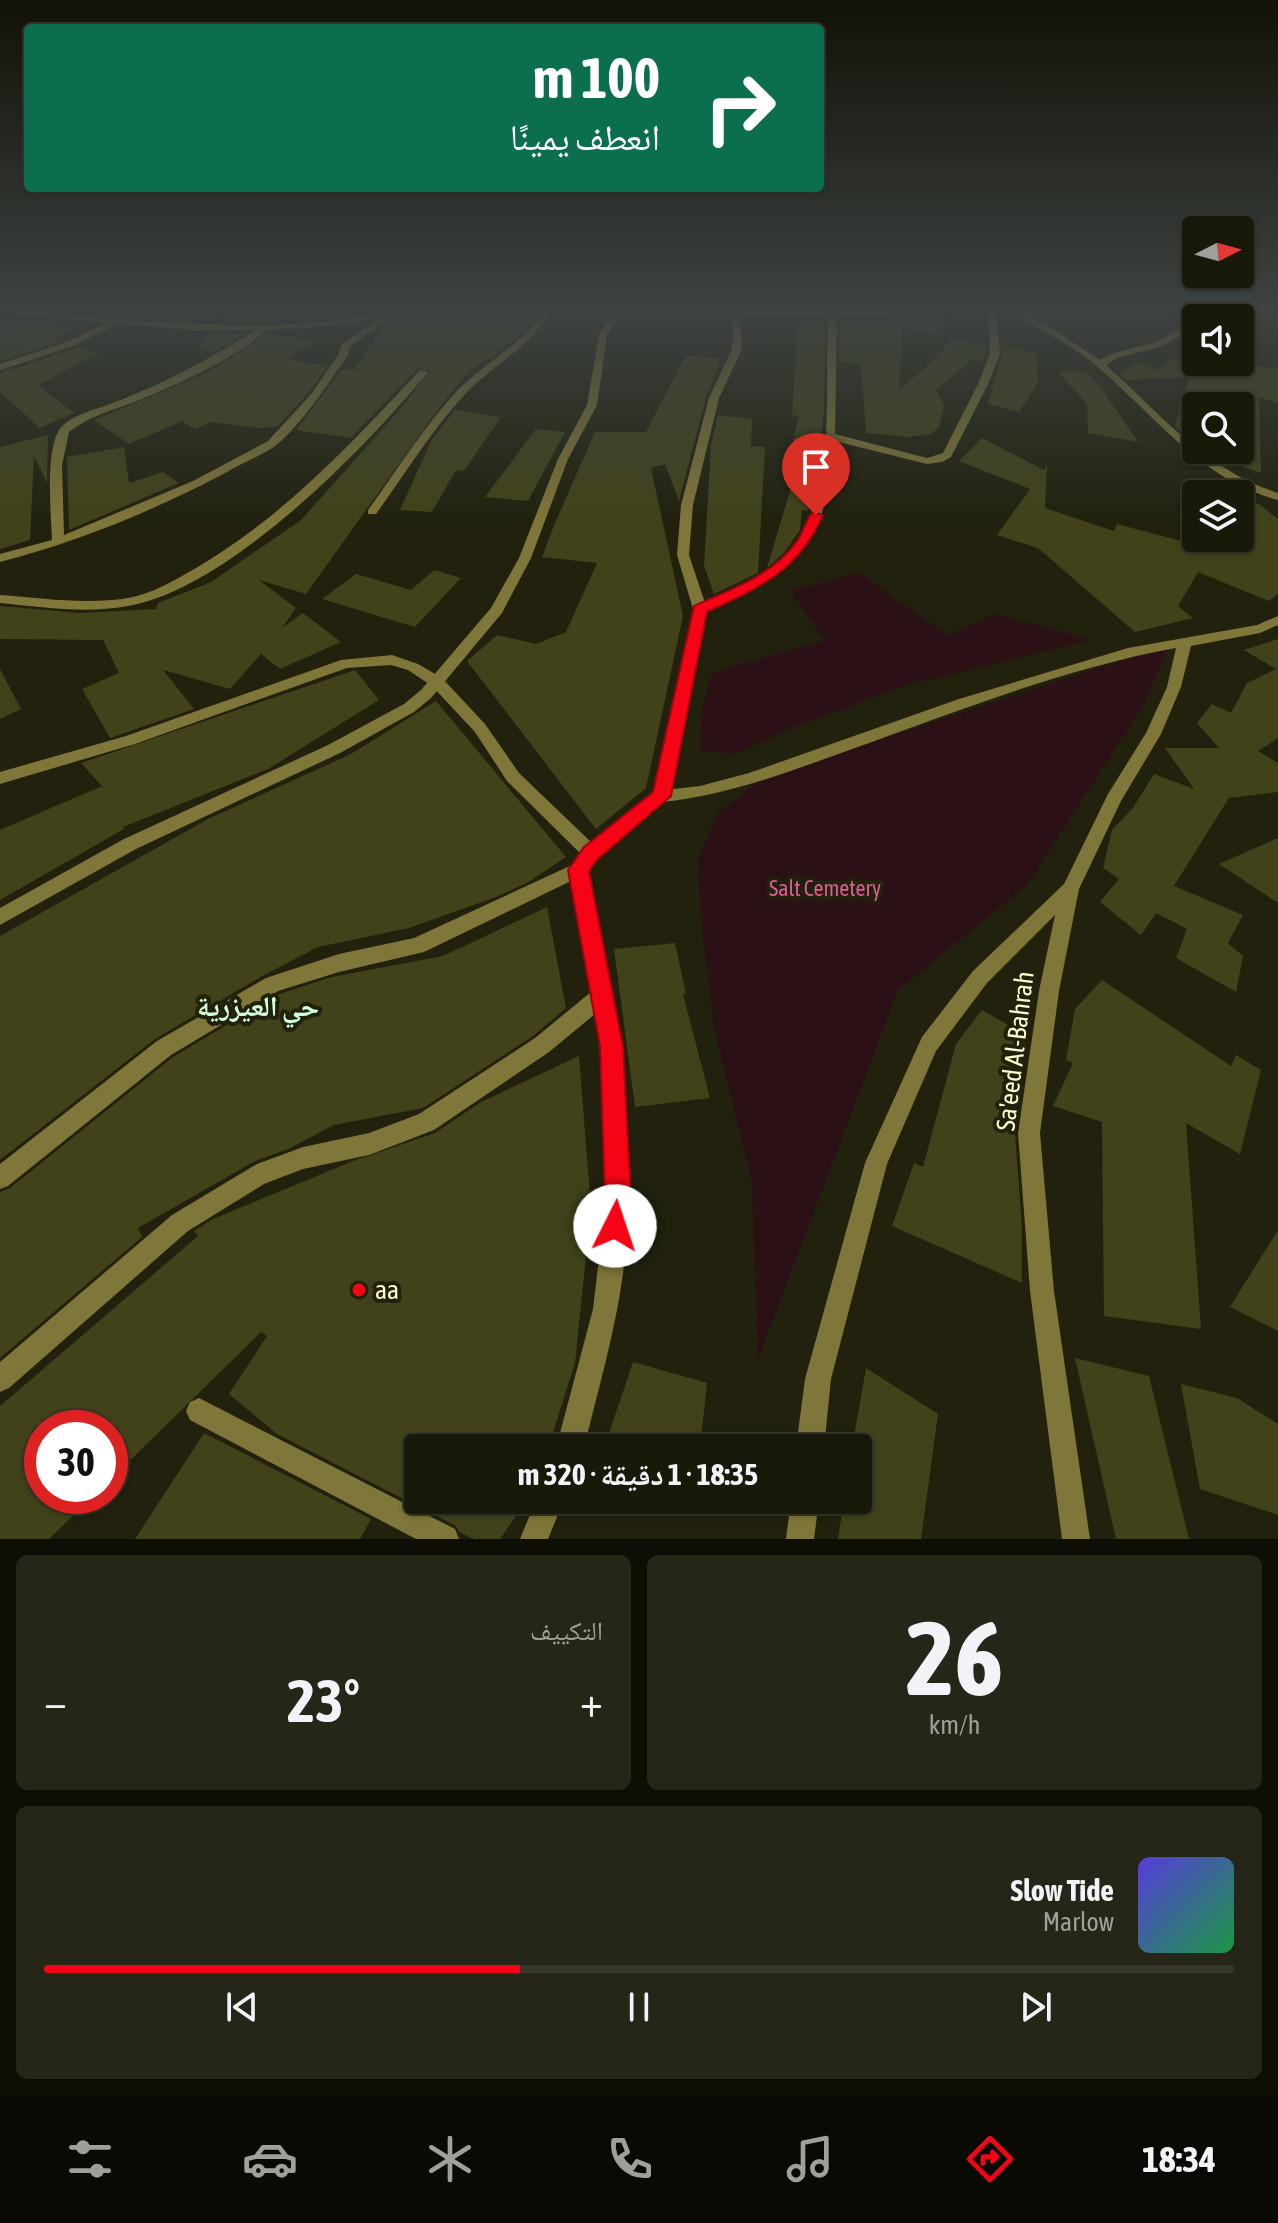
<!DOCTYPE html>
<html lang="ar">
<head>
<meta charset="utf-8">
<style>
	body { margin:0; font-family:"Asap Condensed","Noto Naskh Arabic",sans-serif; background:#262618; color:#f1f3f6; direction:rtl; height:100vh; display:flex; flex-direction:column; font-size:30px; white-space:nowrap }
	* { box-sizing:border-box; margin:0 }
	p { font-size:26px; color:#9fa09c }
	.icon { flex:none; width:44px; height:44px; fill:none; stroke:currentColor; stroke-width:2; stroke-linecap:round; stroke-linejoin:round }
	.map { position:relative; height:1539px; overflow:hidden; direction:ltr }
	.side { display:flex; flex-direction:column; gap:16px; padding:16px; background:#0e0e06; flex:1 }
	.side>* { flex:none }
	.banner { position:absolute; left:24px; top:24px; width:800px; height:168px; border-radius:8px; box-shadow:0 2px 6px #0004,0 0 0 2px #37382b; direction:rtl; background:#0b6e4f; color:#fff; overflow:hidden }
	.needle { width:52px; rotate:84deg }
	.controls { position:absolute; left:1182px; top:216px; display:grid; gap:16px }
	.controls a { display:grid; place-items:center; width:72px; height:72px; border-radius:8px; background:#19190a; box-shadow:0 2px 6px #0004,0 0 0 2px #37382b; font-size:40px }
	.speed { position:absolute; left:24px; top:1410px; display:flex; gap:16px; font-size:40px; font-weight:700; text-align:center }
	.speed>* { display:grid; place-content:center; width:104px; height:104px; border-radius:50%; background:#19190a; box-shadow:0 2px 6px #0004,0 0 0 2px #37382b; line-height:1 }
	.speed .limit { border:12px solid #d22; background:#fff; color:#111 }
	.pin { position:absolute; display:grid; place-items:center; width:68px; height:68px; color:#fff; margin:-82px -34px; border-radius:50% 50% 50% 0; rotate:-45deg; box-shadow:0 0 8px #0007 }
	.pin .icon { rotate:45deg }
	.me { position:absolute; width:88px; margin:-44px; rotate:4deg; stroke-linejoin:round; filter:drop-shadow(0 0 6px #0008) }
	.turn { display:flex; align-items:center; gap:28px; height:168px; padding:0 32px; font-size:36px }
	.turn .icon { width:104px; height:104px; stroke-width:2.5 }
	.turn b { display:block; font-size:56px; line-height:68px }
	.big { font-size:60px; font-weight:700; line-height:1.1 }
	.side .widget { flex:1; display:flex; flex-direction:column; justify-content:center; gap:12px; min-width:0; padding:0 28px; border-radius:12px; background:#262618 }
	.side .dial { align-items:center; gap:0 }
	.dial b { font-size:104px; line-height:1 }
	.song { display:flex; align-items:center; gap:24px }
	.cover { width:96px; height:96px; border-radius:12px; background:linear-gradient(135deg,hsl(250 70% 55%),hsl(140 70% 35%)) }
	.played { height:8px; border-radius:4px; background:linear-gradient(90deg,#f50416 40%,#37382b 40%) }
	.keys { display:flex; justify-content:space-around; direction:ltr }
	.heat { display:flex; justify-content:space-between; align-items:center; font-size:44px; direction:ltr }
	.side .tiles { flex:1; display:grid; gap:16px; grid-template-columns:1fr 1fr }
	.widget:last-child { grid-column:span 2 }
	.trip { position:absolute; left:404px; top:1434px; width:468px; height:80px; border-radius:8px; background:#19190a; box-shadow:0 2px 6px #0004,0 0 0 2px #37382b; font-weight:700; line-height:80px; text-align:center; direction:rtl }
	.tab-bar { display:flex; height:128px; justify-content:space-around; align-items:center; background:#0a0a04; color:#9fa09c }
	.tab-bar .icon { width:56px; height:56px }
	.tab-bar .on { color:#f50416 }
	.tab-bar b { font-size:36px; color:#f1f3f6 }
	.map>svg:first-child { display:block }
	.green { fill:#2b1116 }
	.building { fill:#41421a }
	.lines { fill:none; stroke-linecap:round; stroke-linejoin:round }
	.minor { fill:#7f7639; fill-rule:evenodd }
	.tertiary { fill:#7f7639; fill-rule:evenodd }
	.route { fill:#f50416; stroke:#9f030e; stroke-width:2 }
	.poi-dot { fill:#f50416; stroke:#21210e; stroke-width:3 }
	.labels { text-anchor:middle; stroke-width:8; stroke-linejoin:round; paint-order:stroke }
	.park-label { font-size:22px; fill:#dd5c93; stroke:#21210e }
	.near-street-label { font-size:26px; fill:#fefbce; stroke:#21210e }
	.near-poi-label { font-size:26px; fill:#fefbce; stroke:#21210e; text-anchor:start }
	.near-neighbourhood-label { font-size:28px; font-weight:bold; fill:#d0fed9; stroke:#21210e }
</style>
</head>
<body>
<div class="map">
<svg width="1278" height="1539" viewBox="0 0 1278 1539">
	<rect width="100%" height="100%" fill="#21210e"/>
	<g class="green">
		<polygon points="859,573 948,636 995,614 1092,640 907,685 787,730 736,754 700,750 701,712 712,673 825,640 790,591"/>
		<polygon points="1169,645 1144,704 1027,885 898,990 758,1359 752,1183 714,1027 701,919 698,857 718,813 764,777"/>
	</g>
	<g class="building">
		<polygon points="231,308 347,308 348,315 256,323 220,321"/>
		<polygon points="415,308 541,308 526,329 496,354 471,369 442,404 306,594 259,580 296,608 282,628 303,613 341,642 280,669 261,654 230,689 163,670 194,709 110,738 82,689 119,673 103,640 0,639 0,606 80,613 156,609 158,603 211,582 301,520 403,406 430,370 418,368 351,438 296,430 342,369 354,370 383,326 397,315"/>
		<polygon points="933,314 948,319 933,335 903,327 899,390 932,362 952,338 987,346 983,362 972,359 936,390 944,405 939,427 931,434 909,437 866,433 861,364 839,361 840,320 889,320"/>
		<polygon points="0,317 74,329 51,339 59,342 0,361"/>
		<polygon points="798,320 825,320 824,409 819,473 808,511 802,510 800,530 784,553 767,568 796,471 793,439 799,416 792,415"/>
		<polygon points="246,333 213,352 198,348 210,334"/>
		<polygon points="267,334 316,341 285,359 327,366 310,391 277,427 259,428 211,422 195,429 182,421 129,444 94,420 207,373"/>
		<polygon points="78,347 99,353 38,385 74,413 40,428 0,392 0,373"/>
		<polygon points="1008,348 1036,353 1038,383 1019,412 988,404 1003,350"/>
		<polygon points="686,355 721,359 706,397 679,501 665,464 651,468 683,616 646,788 596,829 467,661 497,635 536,644 566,632 597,563 542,557 555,523 595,432 646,432"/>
		<polygon points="1172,359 1194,370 1200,362 1244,362 1269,369 1278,366 1278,403 1259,397 1261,473 1213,456 1204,450 1240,450 1240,406 1196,406 1196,443 1175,426 1189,377 1126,380 1119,373 1138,362 1157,370"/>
		<polygon points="1084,371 1097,382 1138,442 1088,433 1087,404 1058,372"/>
		<polygon points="455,410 501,417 464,471 456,470 432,512 400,510 432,439"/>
		<polygon points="718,415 752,419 751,446 765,447 758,573 714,594 704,566 711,445"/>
		<polygon points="536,429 565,432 528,501 485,497"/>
		<polygon points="48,435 47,483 34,456 30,540 0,549 0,447"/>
		<polygon points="982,438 1044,470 1047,465 1045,508 1114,531 1117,524 1226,553 1224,538 1240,538 1240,500 1259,504 1278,519 1278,594 1269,601 1198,572 1178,606 1193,618 1135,632 1038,548 997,535 1030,489 959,461"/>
		<polygon points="124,447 129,483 163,472 179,483 69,530 67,457"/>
		<polygon points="434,570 461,578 415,627 322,599 356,574 411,590"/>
		<polygon points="1278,639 1278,738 1258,751 1278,763 1278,792 1229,798 1174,886 1243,915 1228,943 1243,956 1236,992 1176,958 1187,929 1156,913 1141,935 1100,902 1119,879 1103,868 1112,830 1133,808 1154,774 1194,789 1165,748 1219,748 1197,723 1212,704 1231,713 1247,683 1276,669 1244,650"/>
		<polygon points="0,669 21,709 0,719"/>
		<polygon points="355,670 379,700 268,769 123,827 124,829 0,900 0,830 102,786 81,763"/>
		<polygon points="436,701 566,857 527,883 496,897 409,928 318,947 264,975 155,1039 0,1160 0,936 208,819 351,754"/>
		<polygon points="1278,838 1278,903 1219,864"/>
		<polygon points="547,907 566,1008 533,1036 423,1108 334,1125 288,1149 255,1161 138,1228 142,1237 0,1358 0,1192 10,1188 173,1057 279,994 332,977 443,956"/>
		<polygon points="675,943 686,994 683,994 710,1098 635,1107 614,949"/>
		<polygon points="1102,980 1231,1066 1236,1055 1261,1070 1240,1154 1186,1123 1201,1329 1104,1316 1102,1122 1053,1106 1073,1063 1066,1060 1075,1009"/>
		<polygon points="982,1010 1026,1035 1016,1100 1015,1133 1022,1228 1022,1283 892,1226 914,1163 923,1167 956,1044"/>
		<polygon points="579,1056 591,1208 575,1363 548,1448 418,1448 418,1500 527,1500 500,1539 474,1539 459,1532 456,1526 277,1434 229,1394 267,1336 261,1332 110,1480 110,1428 42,1428 42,1496 93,1496 49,1539 0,1539 0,1406 198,1236 194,1231 213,1219 353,1161 435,1133 481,1102"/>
		<polygon points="1278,1230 1278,1331 1230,1307"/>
		<polygon points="1075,1358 1149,1376 1189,1539 1116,1539"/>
		<polygon points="633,1362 707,1383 700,1448 604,1448"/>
		<polygon points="866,1368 938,1414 921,1539 838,1539 844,1500 858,1500 858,1448 852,1448"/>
		<polygon points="1181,1384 1237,1398 1278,1424 1278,1515 1200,1489"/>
		<polygon points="204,1433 371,1519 360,1539 135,1539"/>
	</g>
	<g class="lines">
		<g class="minor">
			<path d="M544,308H552C538,342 491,366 465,394C431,431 405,474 376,514H368V510C397,470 423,428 456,392C482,364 530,340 544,308Z"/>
			<polygon points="610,308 618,308 617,319 607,335 597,405 568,459 531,558 502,613 431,698 414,712 340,753 136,849 0,925 0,908 124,839 328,745 404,704 421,690 491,608 519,558 558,459 587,405 599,335 609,319"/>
			<path d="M829,308H837V311L957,308L889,317H837L835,434L927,458L943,453L978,384L990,354L988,308H996L1000,354L988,384L951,457L942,462L927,464L835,441C827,522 813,562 736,598C724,604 708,614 695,612V606C726,592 763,580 786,555C839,498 824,389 828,317H733L729,314L733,311H829Z"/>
			<path d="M1011,308H1021L1100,360L1111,354L1156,342L1196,320V327L1162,346L1117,358L1106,365C1162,415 1204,469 1278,493V500C1196,478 1151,409 1088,359C1064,340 1032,328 1011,308Z"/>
			<polygon points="1205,308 1213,308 1207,318 1199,318"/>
			<path d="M391,310L395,313L394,315L349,347L348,355C330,381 300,427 275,446C261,456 242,463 227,472C155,510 78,542 0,562V554L52,540C51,512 45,454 59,430C67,418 89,411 102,407C159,387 210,359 261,327L268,329C234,359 179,384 137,401C113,410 89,416 69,432L62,465L64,535L193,481L268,441L312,393L338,355L342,344Z"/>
			<path d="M420,370L428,372C364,450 229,588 128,606C86,614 42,607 0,603V595C42,598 86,605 128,598C152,594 175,580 196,568C283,517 351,444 420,370Z"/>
			<path d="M1278,616V625L1260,633L1191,646L1181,687L1161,734L1121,801L1079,889L1059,991L1040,1133L1054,1291L1090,1539H1062L1030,1291L1018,1133L1039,991L1055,915L987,983L936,1051L887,1164L831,1379L824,1448H796L805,1379L865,1163L922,1037L973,971L1064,884L1108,794L1146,733L1167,687L1176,648C1070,667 957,711 855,748C791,771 730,795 662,802L656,801L654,796L656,791L700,786L749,773L959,699L1128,648L1257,625Z"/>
			<path d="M591,846L597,848L600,853L587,871L610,987L614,994L612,998C631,1095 636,1213 617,1310C608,1357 595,1402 584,1448H556L593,1309L606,1198L601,1046L595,1014L549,1052L434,1130L369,1155L303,1169L264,1184L188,1231L9,1388L0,1392V1362L172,1215L257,1164L303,1147L369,1133L419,1114L535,1038L591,992L571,881L424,952L339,972L278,991L171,1055L8,1186L0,1189V1164L157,1041L266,978L339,954L414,938L572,865L585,848Z"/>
			<polygon points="199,1398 455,1529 459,1539 416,1539 190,1420 186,1411 190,1402"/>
			<polygon points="536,1500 564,1500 548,1539 520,1539"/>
			<polygon points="791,1500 819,1500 814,1539 786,1539"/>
		</g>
		<g class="tertiary">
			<polygon points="0,308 114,319 128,308 137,308 124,320 256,326 308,323 358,317 398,308 412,308 358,322 308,328 205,331 118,324 73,346 0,370 0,364 67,342 107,323 0,312"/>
			<polygon points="726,308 734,308 742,334 741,351 719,398 693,505 689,555 707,609 670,796 597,858 591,860 585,858 507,781 475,732 432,686 408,670 391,665 347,668 135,744 0,784 0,772 126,736 341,660 392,655 418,664 442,678 485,724 519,773 592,843 654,793 693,609 677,555 681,505 709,398 731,351 734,334"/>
		</g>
	</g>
	<linearGradient id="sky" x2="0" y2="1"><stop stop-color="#121208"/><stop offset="0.59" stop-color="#3d4341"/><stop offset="1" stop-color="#3d4341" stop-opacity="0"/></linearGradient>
	<rect width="1278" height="523" fill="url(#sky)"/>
	<path class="route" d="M812,512L823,515C798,572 760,587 707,612L671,796L598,859L589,871L623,1046L631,1198L624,1235L615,1239L605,1235L601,1226L605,1198L600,1046L568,870L584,847L653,792L694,606C729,590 774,575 797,541C803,532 806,521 812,512Z"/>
	<circle class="poi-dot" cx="359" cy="1290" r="8"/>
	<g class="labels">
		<g class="park-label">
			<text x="825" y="896">Salt Cemetery</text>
		</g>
		<g class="near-street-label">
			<text transform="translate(1015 1051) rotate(-83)" y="9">Sa'eed Al-Bahrah</text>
		</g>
		<g class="near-poi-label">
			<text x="375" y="1299">aa</text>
		</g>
		<g class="near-neighbourhood-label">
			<text x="258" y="1016">حي العيزرية</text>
		</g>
	</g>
</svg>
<div class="controls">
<a><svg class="needle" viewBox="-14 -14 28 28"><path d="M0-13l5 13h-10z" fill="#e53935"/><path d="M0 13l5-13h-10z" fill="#9fa09c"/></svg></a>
<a><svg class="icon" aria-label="sound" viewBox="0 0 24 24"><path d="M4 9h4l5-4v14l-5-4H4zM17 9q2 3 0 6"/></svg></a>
<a><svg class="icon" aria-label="search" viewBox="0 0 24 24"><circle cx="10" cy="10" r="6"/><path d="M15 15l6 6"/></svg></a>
<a><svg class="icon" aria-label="layers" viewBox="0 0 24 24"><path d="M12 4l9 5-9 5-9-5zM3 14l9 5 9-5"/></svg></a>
</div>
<div class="speed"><div class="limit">30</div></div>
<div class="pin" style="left:816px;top:515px;background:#d93025"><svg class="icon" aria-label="arrive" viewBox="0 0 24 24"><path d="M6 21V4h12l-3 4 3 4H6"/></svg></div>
<svg class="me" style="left:615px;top:1226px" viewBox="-20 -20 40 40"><circle r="19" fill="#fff"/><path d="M0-13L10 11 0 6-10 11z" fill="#f50416"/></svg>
<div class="trip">18:35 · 1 دقيقة · 320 m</div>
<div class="banner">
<div class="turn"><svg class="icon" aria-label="right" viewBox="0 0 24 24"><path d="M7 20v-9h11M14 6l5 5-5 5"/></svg><div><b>100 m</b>انعطف يمينًا</div></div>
</div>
</div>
<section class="side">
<div class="tiles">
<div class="widget dial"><b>26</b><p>km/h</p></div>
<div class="widget"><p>التكييف</p>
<div class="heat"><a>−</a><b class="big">23°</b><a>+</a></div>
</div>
<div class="widget">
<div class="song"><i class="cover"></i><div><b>Slow Tide</b><p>Marlow</p></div></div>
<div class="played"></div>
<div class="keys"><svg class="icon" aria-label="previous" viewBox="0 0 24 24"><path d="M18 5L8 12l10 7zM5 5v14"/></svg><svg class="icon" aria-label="pause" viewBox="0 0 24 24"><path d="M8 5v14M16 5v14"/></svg><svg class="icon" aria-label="next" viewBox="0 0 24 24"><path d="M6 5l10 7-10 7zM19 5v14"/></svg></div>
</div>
</div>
</section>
<nav class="tab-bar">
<b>18:34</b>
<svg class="icon on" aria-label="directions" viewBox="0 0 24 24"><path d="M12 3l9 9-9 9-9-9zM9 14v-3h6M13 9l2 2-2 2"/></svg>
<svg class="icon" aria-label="music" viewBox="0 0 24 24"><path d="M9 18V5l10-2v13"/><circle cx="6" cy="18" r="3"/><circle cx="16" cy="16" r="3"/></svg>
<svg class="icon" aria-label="phone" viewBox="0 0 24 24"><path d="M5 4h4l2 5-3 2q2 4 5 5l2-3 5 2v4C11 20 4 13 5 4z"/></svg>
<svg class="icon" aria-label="climate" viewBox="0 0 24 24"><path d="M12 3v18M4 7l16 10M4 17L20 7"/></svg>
<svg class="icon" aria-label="car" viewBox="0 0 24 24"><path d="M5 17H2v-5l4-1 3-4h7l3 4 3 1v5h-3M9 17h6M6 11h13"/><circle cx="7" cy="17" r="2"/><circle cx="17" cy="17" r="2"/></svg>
<svg class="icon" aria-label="filters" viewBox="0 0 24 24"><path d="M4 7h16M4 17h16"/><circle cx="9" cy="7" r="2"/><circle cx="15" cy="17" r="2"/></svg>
</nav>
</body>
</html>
